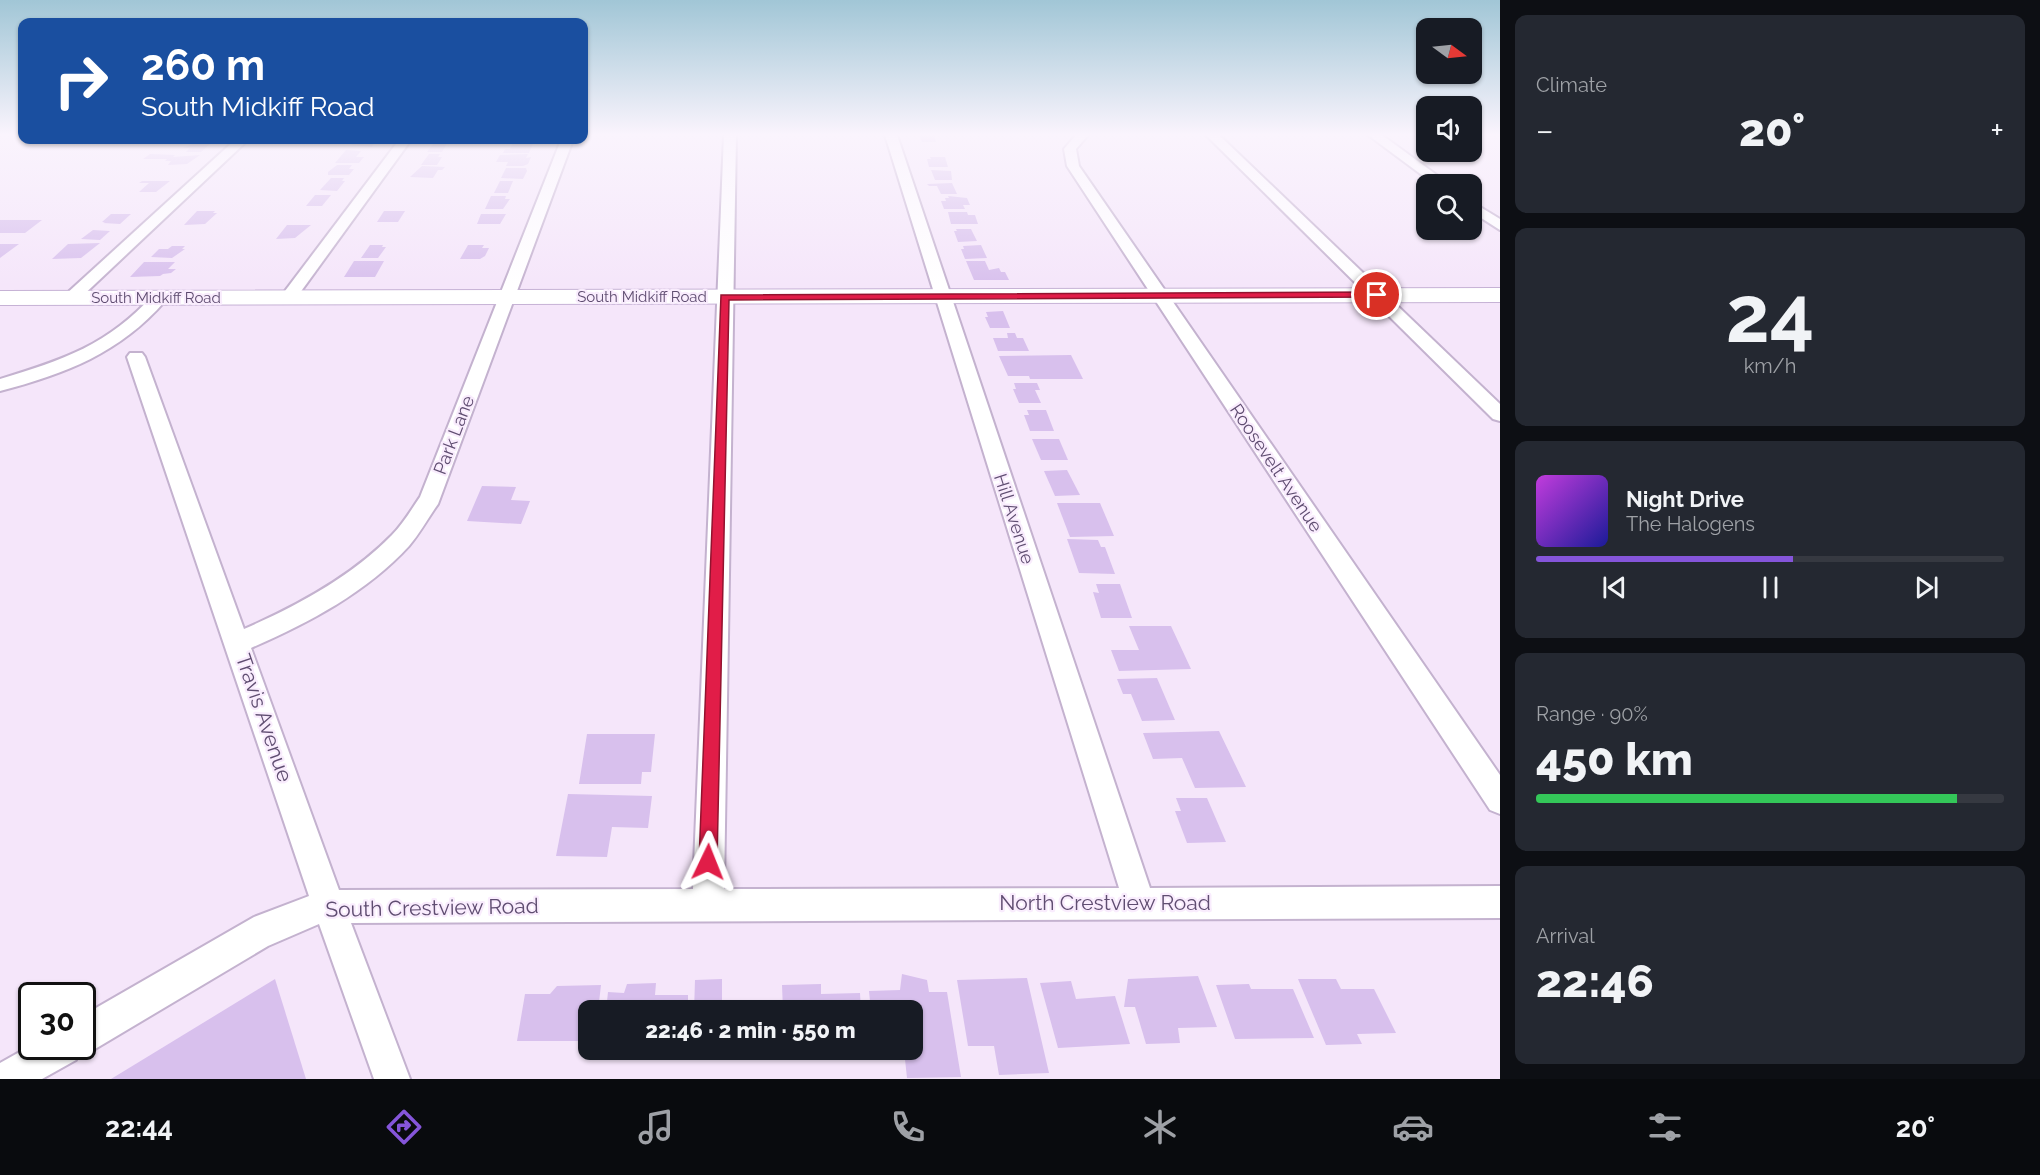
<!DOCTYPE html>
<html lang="en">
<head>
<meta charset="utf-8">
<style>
	body { margin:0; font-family:Raleway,sans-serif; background:#242831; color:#f1f3f6; height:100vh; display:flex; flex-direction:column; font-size:22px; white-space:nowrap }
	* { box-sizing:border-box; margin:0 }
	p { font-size:20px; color:#9ea1a6 }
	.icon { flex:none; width:33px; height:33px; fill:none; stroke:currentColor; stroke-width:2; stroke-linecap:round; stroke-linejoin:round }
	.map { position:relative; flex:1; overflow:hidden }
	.sheet { display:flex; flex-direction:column; gap:15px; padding:15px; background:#0d0f14; width:540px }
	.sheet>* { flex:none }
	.top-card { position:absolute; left:18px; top:18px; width:570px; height:126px; border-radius:12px; box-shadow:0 2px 4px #0004; background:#1a4fa0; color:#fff; overflow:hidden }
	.needle { width:39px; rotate:105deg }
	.buttons { position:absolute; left:1416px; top:18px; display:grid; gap:12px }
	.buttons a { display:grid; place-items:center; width:66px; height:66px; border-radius:12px; background:#171b24; box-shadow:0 2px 4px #0004; font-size:30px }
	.speed { position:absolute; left:18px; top:982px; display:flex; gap:12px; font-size:30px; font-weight:700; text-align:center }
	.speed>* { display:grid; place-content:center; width:78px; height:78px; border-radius:50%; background:#171b24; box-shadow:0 2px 4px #0004; line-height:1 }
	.speed .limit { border:3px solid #111; border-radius:9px; background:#fff; color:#111 }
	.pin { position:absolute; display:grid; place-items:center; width:51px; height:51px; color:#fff; margin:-26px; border:3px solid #fff; border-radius:50%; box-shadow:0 2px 6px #0007 }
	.me { position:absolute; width:66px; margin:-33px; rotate:2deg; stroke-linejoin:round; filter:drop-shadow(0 0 4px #0008) }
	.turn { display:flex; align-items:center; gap:21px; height:126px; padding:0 24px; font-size:27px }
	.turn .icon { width:78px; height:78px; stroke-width:2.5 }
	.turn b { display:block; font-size:42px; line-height:51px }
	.big { font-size:45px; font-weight:800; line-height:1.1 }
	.sheet .tile { flex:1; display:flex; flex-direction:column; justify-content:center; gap:9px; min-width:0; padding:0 21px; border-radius:12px; background:#242831 }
	.sheet .dial { align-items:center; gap:0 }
	.dial b { font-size:78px; line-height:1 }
	.song { display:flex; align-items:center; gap:18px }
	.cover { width:72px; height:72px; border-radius:9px; background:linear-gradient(135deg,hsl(290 70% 55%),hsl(240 70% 35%)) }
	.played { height:6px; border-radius:3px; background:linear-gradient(90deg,#8555da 55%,#363941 55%) }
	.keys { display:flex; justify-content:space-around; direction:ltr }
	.heat { display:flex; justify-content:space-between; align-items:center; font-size:33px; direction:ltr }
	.charge { height:9px; border-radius:4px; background:linear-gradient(90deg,#34c759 90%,#363941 0) }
	.trip { position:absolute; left:578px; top:1000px; width:345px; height:60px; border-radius:12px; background:#171b24; box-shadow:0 2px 4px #0004; font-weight:800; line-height:60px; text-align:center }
	.tabs { display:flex; height:96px; justify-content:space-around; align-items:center; background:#090b0e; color:#9ea1a6 }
	.tabs .icon { width:42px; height:42px }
	.tabs .on { color:#8555da }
	.tabs b { font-size:27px; color:#f1f3f6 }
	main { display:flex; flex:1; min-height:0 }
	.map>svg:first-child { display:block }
	.building { fill:#d8c0ed }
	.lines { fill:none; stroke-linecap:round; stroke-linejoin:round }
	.minor-casing { stroke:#c4b2cf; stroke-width:4 }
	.secondary-casing { stroke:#c6b2d5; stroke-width:2 }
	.minor { fill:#fff; fill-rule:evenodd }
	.secondary { fill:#fff; fill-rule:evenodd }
	.route { fill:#e11d48; stroke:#92132f; stroke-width:1.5 }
	.labels { text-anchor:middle; stroke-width:4.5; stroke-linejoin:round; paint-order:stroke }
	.far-street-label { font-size:15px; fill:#5f4d71; stroke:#f9ecfd }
	.street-label { font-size:18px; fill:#5f4d71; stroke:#f9ecfd }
	.near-street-label { font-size:21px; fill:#5f4d71; stroke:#f9ecfd }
</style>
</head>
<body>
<main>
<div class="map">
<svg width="1500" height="1079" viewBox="0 0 1500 1079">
	<rect width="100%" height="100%" fill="#f5e6fa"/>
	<g class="building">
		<polygon points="919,135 934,135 936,142 922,142"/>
		<polygon points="356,140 376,140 372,147 351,145"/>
		<polygon points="513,142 531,142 533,144 529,153 503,153 505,149 510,149"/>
		<polygon points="195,143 211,143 201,152 186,152 190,148 183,148"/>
		<polygon points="447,143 442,152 427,152 433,144"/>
		<polygon points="346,150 361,151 356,157 364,157 359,163 335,163"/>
		<polygon points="150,154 175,155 173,157 200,155 187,164 168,165 171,161 165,161 167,159 143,159"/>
		<polygon points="429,154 440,154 438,157 442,157 437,165 421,165"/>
		<polygon points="528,154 526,158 531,157 528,164 523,166 506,166 508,162 496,162 500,155"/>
		<polygon points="930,157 945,157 948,167 929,167 927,159 931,159"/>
		<polygon points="337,165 352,165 349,169 354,169 349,175 328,175 328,172"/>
		<polygon points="422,166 445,167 442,170 438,170 433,178 410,177"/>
		<polygon points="506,168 526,168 527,171 523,179 501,178"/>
		<polygon points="931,170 951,171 952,180 935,180"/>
		<polygon points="331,178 344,178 342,181 345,181 337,191 320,190"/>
		<polygon points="142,181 170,181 156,192 139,192 149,183 139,183"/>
		<polygon points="500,181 513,181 508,193 494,193"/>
		<polygon points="952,183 957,194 941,194 937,186 929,186 927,184"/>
		<polygon points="315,195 331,195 322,206 306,206"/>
		<polygon points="491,196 506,196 505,199 510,199 503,209 485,209"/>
		<polygon points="948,196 967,198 970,205 963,205 965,209 944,209 941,201 946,201 945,198 949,198"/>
		<polygon points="197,211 215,211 213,213 217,213 205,224 184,225"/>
		<polygon points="384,211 405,211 398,222 377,222"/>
		<polygon points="948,212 967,212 968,215 975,215 978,224 951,224"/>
		<polygon points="111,214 131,214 120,224 103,223 105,222 102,222"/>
		<polygon points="481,214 506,214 500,224 477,224"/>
		<polygon points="0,220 42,220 25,233 0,233"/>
		<polygon points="287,225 311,225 295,238 276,239"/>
		<polygon points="956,229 971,229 977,241 958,242 954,231 957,231"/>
		<polygon points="93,230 110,231 100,240 81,239"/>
		<polygon points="100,243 81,258 52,259 68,244"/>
		<polygon points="0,244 19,244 0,258"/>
		<polygon points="370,245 383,245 382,247 386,247 378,258 361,258"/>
		<polygon points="468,245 484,245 482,248 489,248 485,256 480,259 460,259"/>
		<polygon points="981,245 987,258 965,259 961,249 964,249 963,246"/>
		<polygon points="172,246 185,246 182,249 185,249 172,258 151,257 159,249 168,249"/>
		<polygon points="354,261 384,261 375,277 344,277"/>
		<polygon points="966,261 985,261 989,270 999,268 1001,272 1005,272 1009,280 974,280"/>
		<polygon points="144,262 175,262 168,269 176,269 171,273 163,274 160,276 130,277"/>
		<polygon points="1003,311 1010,328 990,328 985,317 988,317 986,312"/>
		<polygon points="1007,333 1015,333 1017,338 1023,338 1029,351 998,351 993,338 1008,338"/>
		<polygon points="1071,355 1083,379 1030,379 1029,376 1008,376 999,356"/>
		<polygon points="1014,383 1037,383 1040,390 1035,390 1041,403 1019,403 1013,389 1016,389"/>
		<polygon points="1027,410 1046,410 1054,431 1030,431 1024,415 1029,415"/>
		<polygon points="1032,439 1059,439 1068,460 1041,460"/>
		<polygon points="1067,470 1080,495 1055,496 1044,471"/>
		<polygon points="482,486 516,487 511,500 530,501 521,524 467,521"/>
		<polygon points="1057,503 1100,503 1114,536 1070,537"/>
		<polygon points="1067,539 1098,540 1101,547 1105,547 1115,574 1079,573"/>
		<polygon points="1096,584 1120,584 1132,618 1101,618 1093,592 1099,593"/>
		<polygon points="1129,626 1171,626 1191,669 1119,671 1111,650 1139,650"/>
		<polygon points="1157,678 1175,720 1142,721 1131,694 1123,694 1117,679"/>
		<polygon points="1219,731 1246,787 1195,788 1182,758 1153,759 1143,733"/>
		<polygon points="587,734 655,734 651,772 642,772 641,784 579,784"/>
		<polygon points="568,794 652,796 648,828 612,827 607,857 556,856"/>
		<polygon points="1176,798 1207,798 1226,842 1187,843 1175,811 1181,811"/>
		<polygon points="902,974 927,980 929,992 947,992 961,1077 907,1078 904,1050 912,1050 912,1011 871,1011 869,991 900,990"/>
		<polygon points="1198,976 1217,1027 1178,1028 1180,1043 1146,1044 1135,1007 1124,1007 1128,979"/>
		<polygon points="1027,978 1049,1073 999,1075 994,1046 968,1046 957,980"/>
		<polygon points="275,979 306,1079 111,1079"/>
		<polygon points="722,979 722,1002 773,1000 773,1011 694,1011 695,980"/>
		<polygon points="1298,979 1336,979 1341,989 1374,989 1396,1033 1357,1034 1362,1044 1326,1045"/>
		<polygon points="1071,981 1076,999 1115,996 1130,1044 1058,1048 1040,983"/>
		<polygon points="656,983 655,995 688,995 688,1011 606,1011 608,992 624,993 627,984"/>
		<polygon points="821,984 821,994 860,993 861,1011 783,1011 782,985"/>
		<polygon points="1249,984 1251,989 1293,989 1314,1038 1235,1039 1216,985"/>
		<polygon points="601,985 598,1011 588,1011 588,1041 517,1041 525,994 550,994 557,986"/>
	</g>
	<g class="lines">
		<defs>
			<g id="minor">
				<path d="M724,135H736L724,889L1119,888L885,135H897L1150,888L1500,886V918L351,923L410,1079H374L319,924L268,946L95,1049L82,1054L79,1052L76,1060L42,1079H0V1063L32,1045V1047H82V1016L254,917L309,896L127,357L130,353H142L145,357L244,629C297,606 351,577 392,535C403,524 411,510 420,497L561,140H573L438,504C428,518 420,533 409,546C366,593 308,623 251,648L339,890L693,889Z"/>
				<polygon points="1076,135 1088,135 1076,149 1079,166 1500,775 1500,814 1490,810 1067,166 1064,149"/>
				<polygon points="1206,135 1219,135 1500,404 1500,421 1493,419"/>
				<polygon points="1368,135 1382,135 1449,184 1434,184"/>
				<polygon points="235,140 248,140 77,301 65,301 63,298 65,295"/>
				<polygon points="399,140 411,140 294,301 282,301 280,298 282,295"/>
				<polygon points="1472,202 1500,219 1500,230 1472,212"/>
				<path d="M159,293L167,298L165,301C120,353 65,374 0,391V379C63,360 108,345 153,295Z"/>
			</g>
			<polygon id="secondary" points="1500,288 1500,302 0,305 0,291"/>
		</defs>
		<use href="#minor" class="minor-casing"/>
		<use href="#secondary" class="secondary-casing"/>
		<use href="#minor" class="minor"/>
		<use href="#secondary" class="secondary"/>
	</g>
	<linearGradient id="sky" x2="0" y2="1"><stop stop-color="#a1c6d6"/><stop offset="0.47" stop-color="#faf4fd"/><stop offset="1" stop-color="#faf4fd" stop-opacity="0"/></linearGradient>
	<rect width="1500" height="286" fill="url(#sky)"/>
	<polygon class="route" points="1377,292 1380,293 1380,297 729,300 717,862 715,869 708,872 701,869 699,862 721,295"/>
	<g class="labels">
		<g class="far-street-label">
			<text x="642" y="302">South Midkiff Road</text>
			<text x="156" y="303">South Midkiff Road</text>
		</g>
		<g class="street-label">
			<text transform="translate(454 435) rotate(-69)" y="6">Park Lane</text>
			<text transform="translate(1276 468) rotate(56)" y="6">Roosevelt Avenue</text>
			<text transform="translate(1014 519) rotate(72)" y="6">Hill Avenue</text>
		</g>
		<g class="near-street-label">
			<text transform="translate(264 718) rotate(71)" y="7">Travis Avenue</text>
			<text x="1105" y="910">North Crestview Road</text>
			<text transform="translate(432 908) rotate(-1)" y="7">South Crestview Road</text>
		</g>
	</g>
</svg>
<div class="buttons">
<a><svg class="needle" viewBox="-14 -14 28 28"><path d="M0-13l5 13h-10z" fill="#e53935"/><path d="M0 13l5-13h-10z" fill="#9ea1a6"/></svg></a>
<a><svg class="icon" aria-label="sound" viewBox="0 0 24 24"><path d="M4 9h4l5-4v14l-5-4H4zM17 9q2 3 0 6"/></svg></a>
<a><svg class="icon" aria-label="search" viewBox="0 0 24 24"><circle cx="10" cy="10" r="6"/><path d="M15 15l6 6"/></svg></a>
</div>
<div class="speed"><div class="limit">30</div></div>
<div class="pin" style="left:1377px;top:295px;background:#d93025"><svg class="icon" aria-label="arrive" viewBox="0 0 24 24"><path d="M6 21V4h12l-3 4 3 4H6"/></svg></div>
<svg class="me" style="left:708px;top:862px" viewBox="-20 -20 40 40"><path d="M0-17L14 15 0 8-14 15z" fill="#e11d48" stroke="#fff" stroke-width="4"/></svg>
<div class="trip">22:46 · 2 min · 550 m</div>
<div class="top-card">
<div class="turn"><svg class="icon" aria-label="right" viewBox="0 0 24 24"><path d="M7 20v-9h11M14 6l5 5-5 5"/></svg><div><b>260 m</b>South Midkiff Road</div></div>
</div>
</div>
<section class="sheet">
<div class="tile"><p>Climate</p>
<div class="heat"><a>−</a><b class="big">20°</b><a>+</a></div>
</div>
<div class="tile dial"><b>24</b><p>km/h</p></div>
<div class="tile">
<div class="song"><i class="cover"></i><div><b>Night Drive</b><p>The Halogens</p></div></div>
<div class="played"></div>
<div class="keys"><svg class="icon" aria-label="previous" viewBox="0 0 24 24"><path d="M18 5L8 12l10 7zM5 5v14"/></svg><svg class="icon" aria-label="pause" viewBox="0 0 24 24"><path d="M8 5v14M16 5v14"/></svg><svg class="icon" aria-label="next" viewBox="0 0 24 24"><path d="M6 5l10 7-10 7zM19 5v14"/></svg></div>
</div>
<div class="tile"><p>Range · 90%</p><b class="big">450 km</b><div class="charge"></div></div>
<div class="tile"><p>Arrival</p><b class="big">22:46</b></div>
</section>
</main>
<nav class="tabs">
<b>22:44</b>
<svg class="icon on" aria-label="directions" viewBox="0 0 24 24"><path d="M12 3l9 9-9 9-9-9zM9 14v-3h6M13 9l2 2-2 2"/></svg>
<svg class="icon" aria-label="music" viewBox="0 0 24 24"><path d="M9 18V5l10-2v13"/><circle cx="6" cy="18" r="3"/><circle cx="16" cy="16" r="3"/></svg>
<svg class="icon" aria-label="phone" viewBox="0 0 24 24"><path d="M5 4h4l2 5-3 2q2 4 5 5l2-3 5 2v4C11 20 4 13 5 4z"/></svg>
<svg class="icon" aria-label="climate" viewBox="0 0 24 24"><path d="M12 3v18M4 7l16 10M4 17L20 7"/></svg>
<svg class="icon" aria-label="car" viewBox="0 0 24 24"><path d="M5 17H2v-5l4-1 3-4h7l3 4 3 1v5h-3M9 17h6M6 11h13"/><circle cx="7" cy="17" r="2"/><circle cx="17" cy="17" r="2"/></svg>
<svg class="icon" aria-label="filters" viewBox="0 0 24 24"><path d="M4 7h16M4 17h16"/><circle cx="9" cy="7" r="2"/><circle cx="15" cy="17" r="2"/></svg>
<b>20°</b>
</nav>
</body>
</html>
